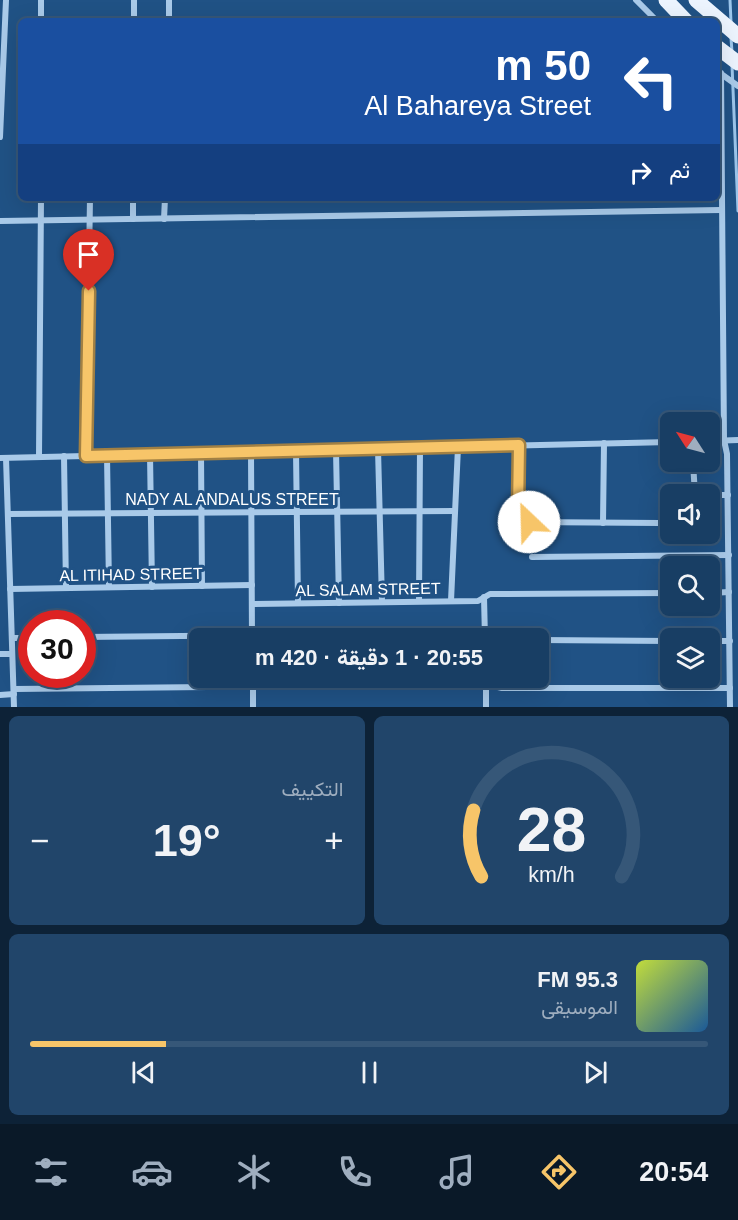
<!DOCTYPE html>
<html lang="ar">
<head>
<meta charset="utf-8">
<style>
	body { margin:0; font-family:Helvetica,Vazirmatn,sans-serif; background:#21456a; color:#f1f3f6; direction:rtl; height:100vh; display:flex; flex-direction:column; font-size:22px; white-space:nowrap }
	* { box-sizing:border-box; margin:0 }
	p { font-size:20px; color:#9faebf }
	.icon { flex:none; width:33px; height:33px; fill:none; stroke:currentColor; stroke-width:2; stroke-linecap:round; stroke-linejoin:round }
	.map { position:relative; height:707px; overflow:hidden; direction:ltr }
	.side { display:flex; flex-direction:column; gap:9px; padding:9px; background:#0d2237; flex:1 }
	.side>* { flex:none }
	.banner { position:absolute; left:18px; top:18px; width:702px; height:183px; border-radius:9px; box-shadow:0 6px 24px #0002,0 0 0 2px #365778; direction:rtl; background:#1a4fa0; color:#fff; overflow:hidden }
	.needle { width:39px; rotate:306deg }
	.controls { position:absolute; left:660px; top:412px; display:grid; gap:12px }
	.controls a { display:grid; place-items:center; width:60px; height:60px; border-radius:9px; background:#183e64; box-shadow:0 6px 24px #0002,0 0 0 2px #365778; font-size:30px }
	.speed { position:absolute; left:18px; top:610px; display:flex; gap:12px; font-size:30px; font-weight:700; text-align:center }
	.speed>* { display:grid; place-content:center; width:78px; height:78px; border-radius:50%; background:#183e64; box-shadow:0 6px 24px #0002,0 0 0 2px #365778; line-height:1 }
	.speed .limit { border:9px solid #d22; background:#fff; color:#111 }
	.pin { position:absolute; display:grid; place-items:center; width:51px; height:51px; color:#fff; margin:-62px -26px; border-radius:50% 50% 50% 0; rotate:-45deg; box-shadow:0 0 6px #0007 }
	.pin .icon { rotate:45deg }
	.me { position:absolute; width:66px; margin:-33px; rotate:336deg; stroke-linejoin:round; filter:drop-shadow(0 0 4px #0008) }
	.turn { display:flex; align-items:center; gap:21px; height:126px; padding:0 30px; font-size:27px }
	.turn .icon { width:78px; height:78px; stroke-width:2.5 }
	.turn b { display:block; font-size:42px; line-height:51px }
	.then { display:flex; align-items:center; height:57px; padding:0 30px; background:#0003; gap:12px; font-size:22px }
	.big { font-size:45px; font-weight:700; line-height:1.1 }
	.side .widget { flex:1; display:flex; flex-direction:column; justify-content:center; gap:9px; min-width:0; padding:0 21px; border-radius:9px; background:#21456a }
	.side .dial { align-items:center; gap:0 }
	.dial svg { height:156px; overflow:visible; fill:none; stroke:#365778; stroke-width:7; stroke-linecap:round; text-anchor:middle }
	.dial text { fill:#f1f3f6; stroke:none }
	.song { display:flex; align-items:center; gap:18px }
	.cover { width:72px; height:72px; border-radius:9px; background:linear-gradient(135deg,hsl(70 70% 55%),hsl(210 70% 35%)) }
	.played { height:6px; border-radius:3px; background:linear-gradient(90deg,#f7c569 20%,#365778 20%) }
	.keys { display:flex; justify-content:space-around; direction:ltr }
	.heat { display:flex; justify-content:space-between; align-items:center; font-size:33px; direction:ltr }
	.side .tiles { flex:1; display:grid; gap:9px; grid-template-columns:1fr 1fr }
	.widget:last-child { grid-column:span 2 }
	.trip { position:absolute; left:189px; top:628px; width:360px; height:60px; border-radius:9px; background:#183e64; box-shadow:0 6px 24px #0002,0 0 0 2px #365778; font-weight:700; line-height:60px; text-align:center; direction:rtl }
	.dock { display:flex; height:96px; justify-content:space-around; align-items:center; background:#0a1928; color:#9faebf }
	.dock .icon { width:42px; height:42px }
	.dock .active { color:#f7c569 }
	.dock b { font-size:27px; color:#f1f3f6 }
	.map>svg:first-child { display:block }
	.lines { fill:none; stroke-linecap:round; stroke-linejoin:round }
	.stream { stroke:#9cc6eb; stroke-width:3 }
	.minor { stroke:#a9cae9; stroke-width:6 }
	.primary { stroke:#ecf4fe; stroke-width:15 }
	.route-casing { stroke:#a18044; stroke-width:15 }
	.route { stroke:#f7c569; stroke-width:10 }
	.labels { text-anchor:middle; stroke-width:6; stroke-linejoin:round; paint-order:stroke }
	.street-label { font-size:16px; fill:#fff; stroke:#205285 }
</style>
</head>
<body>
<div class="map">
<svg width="738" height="707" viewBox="0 0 738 707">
	<rect width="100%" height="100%" fill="#205285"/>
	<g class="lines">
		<g class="stream">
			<polyline points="730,0 731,22"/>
			<polyline points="731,38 732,52"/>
			<polyline points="732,65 738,211"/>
		</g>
		<g class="minor">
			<polyline points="636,0 657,21"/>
			<polyline points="41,21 41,0"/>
			<polyline points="134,21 134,0"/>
			<polyline points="169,21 169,0"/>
			<polyline points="717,71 738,86"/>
			<polyline points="721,73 724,440 727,454 730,707"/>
			<polyline points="0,137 6,0"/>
			<polyline points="133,219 133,198"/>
			<polyline points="164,219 165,198"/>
			<polyline points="0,221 721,210"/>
			<polyline points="710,441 738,440"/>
			<polyline points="519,445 518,512 525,522 660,523 670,519"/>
			<polyline points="378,449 382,602"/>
			<polyline points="336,450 339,603"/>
			<polyline points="296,451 298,603"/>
			<polyline points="251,452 252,638"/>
			<polyline points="201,453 202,586"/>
			<polyline points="150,454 152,587"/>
			<polyline points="107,455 109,587"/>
			<polyline points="64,456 66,588"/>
			<polyline points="86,456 90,198"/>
			<polyline points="39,457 41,198"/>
			<polyline points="0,458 670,442"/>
			<polyline points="6,458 14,707"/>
			<polyline points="693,462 695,495"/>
			<polyline points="710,495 728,495"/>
			<polyline points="8,514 455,511"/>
			<polyline points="603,523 604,443"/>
			<polyline points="532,557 729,555"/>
			<polyline points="10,589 252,585"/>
			<polyline points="710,593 729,592"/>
			<polyline points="484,597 485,639"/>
			<polyline points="419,601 420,448"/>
			<polyline points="451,601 458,447"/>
			<polyline points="252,604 478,601 490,594 670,593"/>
			<polyline points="82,637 485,633"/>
			<polyline points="12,638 32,638"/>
			<polyline points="538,640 670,641"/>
			<polyline points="710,641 730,641"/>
			<polyline points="0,654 12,654"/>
			<polyline points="253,678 253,707"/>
			<polyline points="486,678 486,707"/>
			<polyline points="14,689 486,684 502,688 730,688"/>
			<polyline points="0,695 14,694"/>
		</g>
		<g class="primary">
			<polyline points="666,0 686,21"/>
			<polyline points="696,0 738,36"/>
			<polyline points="717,47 738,63"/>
		</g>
	</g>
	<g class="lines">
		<defs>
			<polyline id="route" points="89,291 86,456 519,445 518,512 522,520 529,522"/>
		</defs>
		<use href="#route" class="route-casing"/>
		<use href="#route" class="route"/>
	</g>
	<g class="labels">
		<g class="street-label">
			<text x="232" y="505">NADY AL ANDALUS STREET</text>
			<text transform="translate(131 574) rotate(-1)" y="6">AL ITIHAD STREET</text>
			<text transform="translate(368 589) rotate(-1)" y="6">AL SALAM STREET</text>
		</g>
	</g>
</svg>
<div class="controls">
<a><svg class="needle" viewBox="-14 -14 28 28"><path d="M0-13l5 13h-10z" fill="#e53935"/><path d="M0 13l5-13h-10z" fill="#9faebf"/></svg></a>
<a><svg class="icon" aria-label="sound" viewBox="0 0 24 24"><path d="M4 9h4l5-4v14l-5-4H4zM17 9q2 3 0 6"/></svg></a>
<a><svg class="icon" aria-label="search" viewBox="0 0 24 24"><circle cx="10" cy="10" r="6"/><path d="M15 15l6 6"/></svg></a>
<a><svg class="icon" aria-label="layers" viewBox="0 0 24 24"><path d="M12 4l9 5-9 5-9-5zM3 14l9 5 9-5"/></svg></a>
</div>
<div class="speed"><div class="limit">30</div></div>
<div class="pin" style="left:89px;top:291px;background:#d93025"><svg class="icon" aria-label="arrive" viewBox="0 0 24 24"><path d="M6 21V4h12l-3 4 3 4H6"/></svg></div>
<svg class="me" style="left:529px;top:522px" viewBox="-20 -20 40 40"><circle r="19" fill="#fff"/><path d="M0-13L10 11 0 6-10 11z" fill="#f7c569"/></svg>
<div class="trip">20:55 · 1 دقيقة · 420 m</div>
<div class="banner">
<div class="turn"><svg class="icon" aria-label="left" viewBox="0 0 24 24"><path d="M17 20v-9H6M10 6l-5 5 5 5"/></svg><div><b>50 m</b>Al Bahareya Street</div></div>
<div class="then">ثم<svg class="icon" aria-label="right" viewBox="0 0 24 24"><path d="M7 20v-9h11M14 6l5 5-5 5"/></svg></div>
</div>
</div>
<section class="side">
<div class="tiles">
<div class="widget dial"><svg viewBox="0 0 100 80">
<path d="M14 69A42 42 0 1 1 86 69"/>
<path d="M14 69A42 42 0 0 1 10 35" stroke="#f7c569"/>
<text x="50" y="56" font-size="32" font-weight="700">28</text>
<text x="50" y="72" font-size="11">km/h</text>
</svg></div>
<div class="widget"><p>التكييف</p>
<div class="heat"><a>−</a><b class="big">19°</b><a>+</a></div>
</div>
<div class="widget">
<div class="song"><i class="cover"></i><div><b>95.3 FM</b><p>الموسيقى</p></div></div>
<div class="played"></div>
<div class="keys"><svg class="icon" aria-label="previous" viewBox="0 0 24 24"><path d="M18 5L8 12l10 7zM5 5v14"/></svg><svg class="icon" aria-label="pause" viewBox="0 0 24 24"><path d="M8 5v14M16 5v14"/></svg><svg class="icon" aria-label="next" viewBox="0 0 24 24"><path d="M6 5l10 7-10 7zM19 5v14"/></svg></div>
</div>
</div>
</section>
<nav class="dock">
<b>20:54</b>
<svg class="icon active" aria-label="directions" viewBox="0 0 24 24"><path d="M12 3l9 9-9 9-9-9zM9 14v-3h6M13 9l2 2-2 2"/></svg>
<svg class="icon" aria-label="music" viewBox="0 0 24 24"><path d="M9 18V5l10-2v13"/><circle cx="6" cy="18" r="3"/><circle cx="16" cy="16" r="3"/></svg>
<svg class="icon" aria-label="phone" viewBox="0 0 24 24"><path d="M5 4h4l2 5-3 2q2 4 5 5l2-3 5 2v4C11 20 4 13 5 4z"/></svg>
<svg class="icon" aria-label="climate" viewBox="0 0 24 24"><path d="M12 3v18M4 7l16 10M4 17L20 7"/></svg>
<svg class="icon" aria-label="car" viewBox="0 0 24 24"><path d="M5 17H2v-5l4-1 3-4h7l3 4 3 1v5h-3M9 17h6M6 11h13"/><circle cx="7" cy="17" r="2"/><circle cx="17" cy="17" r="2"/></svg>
<svg class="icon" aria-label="filters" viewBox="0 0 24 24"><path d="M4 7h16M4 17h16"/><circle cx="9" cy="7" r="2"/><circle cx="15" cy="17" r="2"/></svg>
</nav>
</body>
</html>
